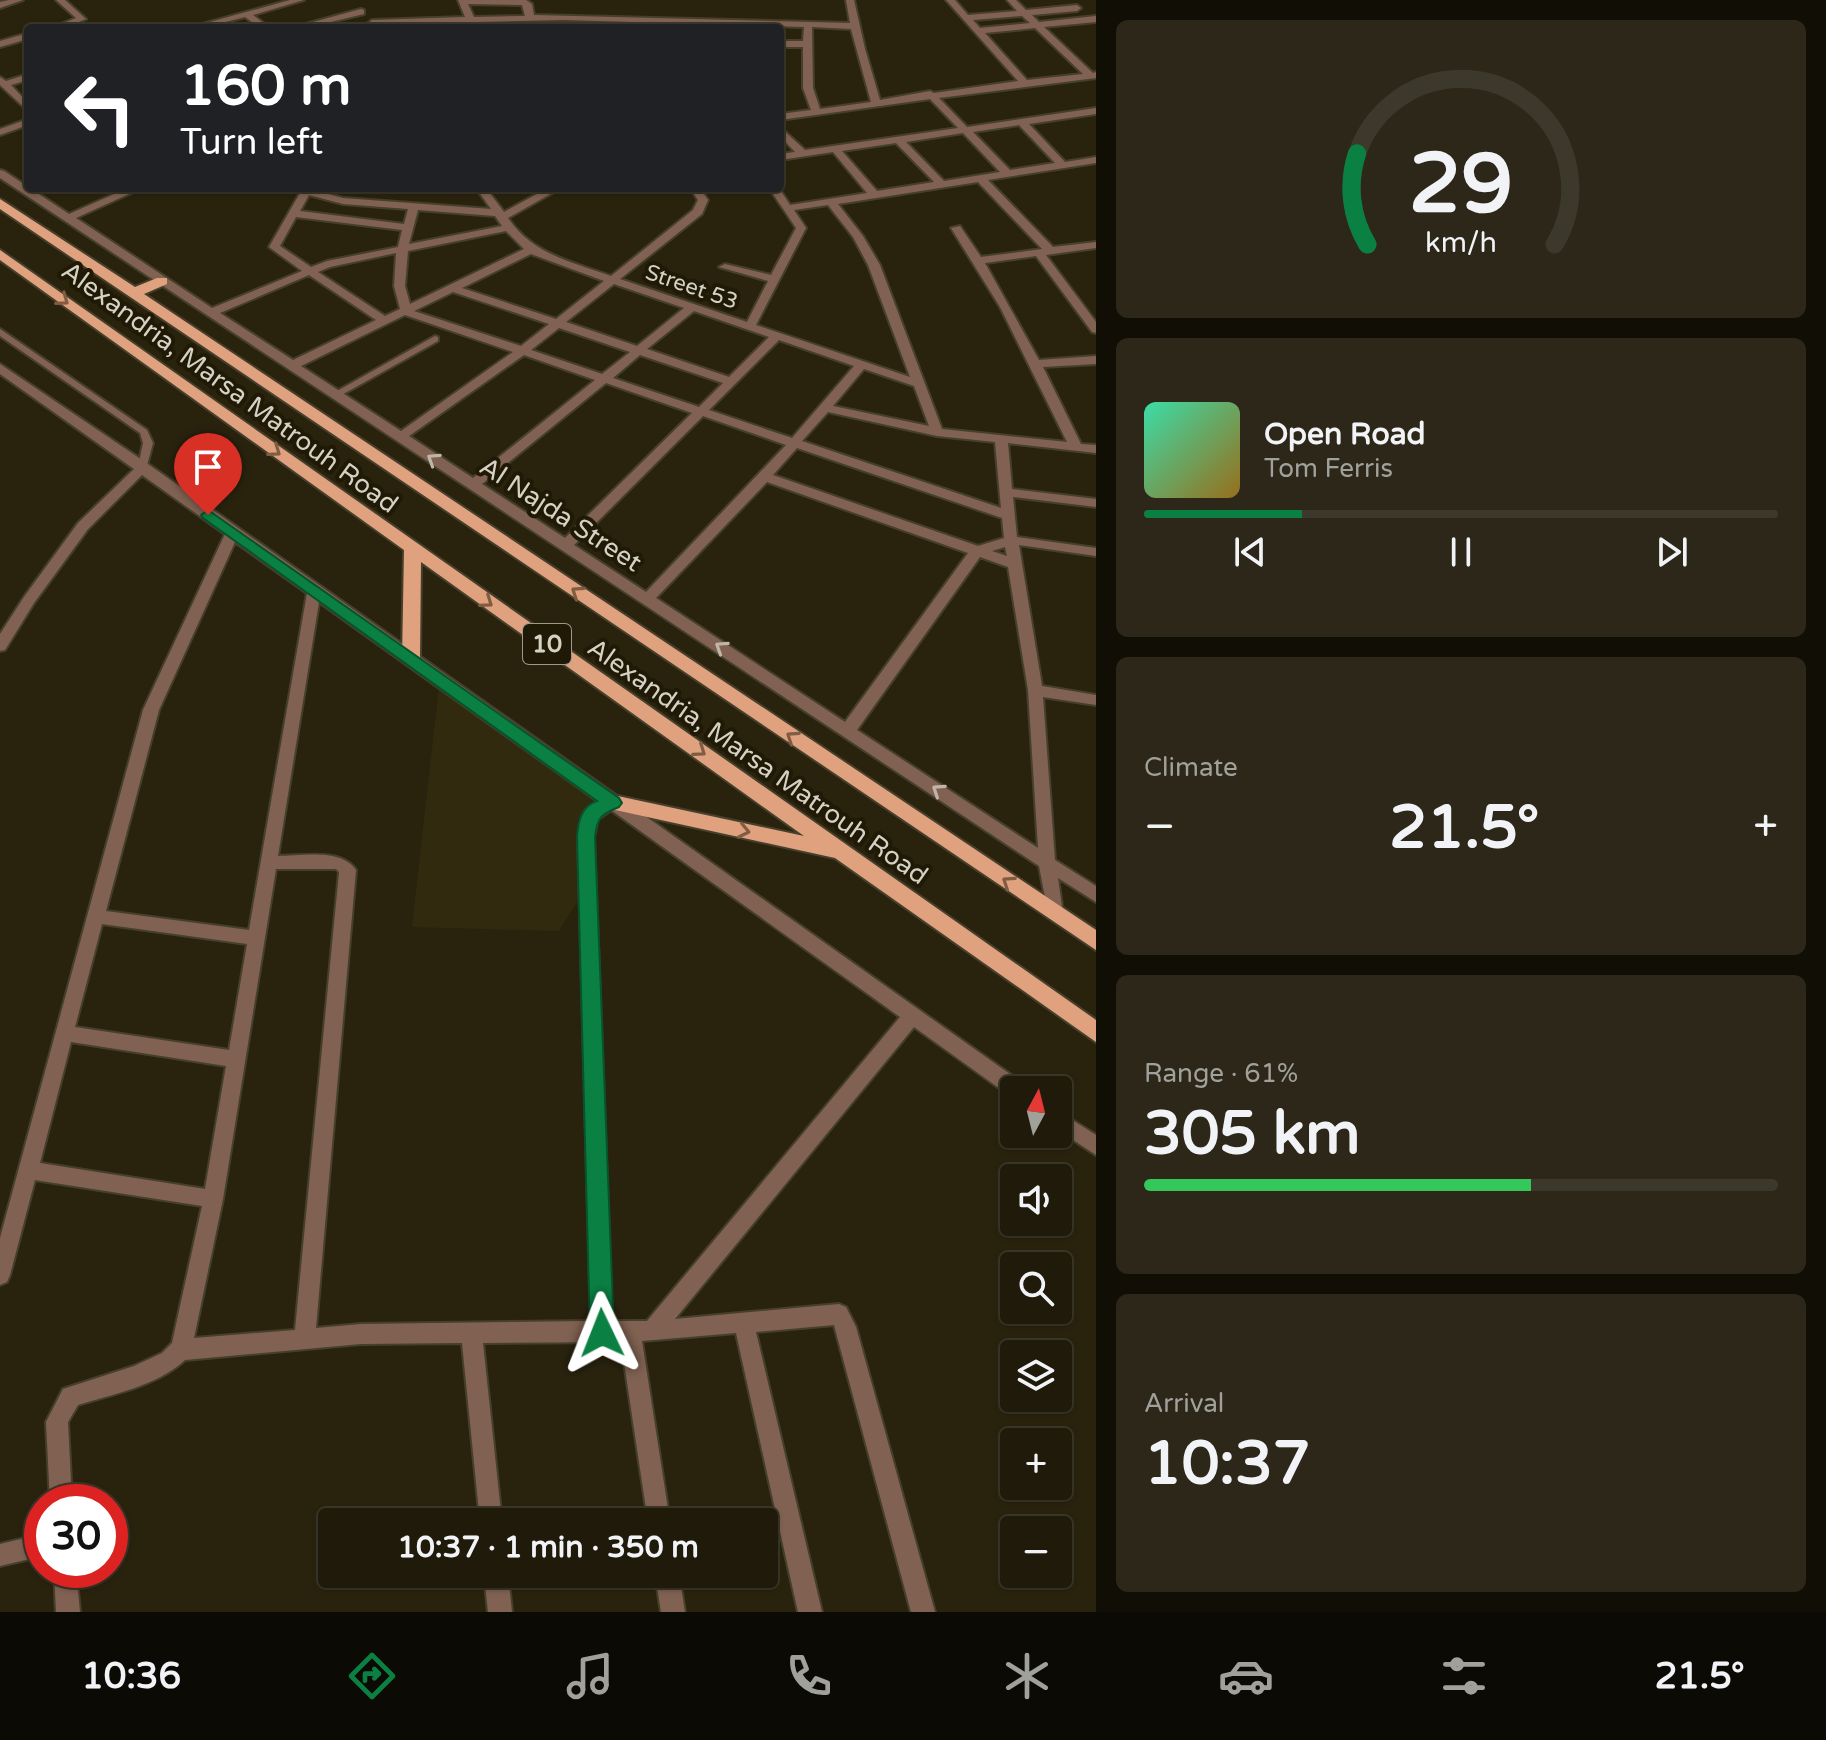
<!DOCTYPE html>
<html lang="en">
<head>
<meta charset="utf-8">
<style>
	body { margin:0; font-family:"Varela Round",sans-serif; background:#2c2718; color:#f1f3f6; height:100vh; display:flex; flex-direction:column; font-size:30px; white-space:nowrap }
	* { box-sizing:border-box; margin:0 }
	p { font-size:26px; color:#a1a19c }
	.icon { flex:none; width:44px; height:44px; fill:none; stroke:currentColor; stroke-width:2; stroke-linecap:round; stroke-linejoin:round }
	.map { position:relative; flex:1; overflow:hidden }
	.drawer { display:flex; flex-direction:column; gap:20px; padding:20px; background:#110e06; width:730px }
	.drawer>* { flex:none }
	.top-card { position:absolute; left:24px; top:24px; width:760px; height:168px; border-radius:8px; box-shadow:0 2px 6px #0004,0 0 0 2px #3c382b; background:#202124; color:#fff; overflow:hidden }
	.needle { width:52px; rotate:7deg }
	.fabs { position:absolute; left:1000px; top:1076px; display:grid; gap:16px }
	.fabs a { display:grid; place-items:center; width:72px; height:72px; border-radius:8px; background:#1f1a0a; box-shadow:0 2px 6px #0004,0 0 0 2px #3c382b; font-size:40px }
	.speed { position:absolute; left:24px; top:1484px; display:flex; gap:16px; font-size:40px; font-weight:700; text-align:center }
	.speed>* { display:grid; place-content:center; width:104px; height:104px; border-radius:50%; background:#1f1a0a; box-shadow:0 2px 6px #0004,0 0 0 2px #3c382b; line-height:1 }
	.speed .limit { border:12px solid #d22; background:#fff; color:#111 }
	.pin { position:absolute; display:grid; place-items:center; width:68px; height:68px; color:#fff; margin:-82px -34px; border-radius:50% 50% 50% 0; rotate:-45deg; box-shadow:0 0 8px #0007 }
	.pin .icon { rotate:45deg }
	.me { position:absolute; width:88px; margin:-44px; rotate:358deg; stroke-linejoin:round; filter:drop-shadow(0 0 6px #0008) }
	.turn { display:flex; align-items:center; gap:28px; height:168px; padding:0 24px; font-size:36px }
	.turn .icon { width:104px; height:104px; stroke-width:2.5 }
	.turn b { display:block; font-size:56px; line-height:68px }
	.big { font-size:60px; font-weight:800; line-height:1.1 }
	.drawer .card { flex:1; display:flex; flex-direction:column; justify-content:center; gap:12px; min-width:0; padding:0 28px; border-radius:12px; background:#2c2718 }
	.drawer .dial { align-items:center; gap:0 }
	.dial svg { height:208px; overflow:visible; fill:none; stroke:#3c382b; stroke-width:7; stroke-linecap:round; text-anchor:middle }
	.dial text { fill:#f1f3f6; stroke:none }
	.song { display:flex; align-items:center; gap:24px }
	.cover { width:96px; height:96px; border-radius:12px; background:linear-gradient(135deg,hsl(160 70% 55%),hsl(40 70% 35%)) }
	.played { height:8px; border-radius:4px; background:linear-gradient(90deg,#0b8043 25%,#3c382b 25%) }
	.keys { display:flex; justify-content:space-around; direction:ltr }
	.heat { display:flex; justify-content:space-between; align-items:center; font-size:44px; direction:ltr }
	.charge { height:12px; border-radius:6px; background:linear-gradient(90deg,#34c759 61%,#3c382b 0) }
	.trip { position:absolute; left:318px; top:1508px; width:460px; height:80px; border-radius:8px; background:#1f1a0a; box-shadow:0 2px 6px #0004,0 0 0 2px #3c382b; font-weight:800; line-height:80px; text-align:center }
	.tabs { display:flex; height:128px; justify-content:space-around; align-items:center; background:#0c0a04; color:#a1a19c }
	.tabs .icon { width:56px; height:56px }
	.tabs .active { color:#0b8043 }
	.tabs b { font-size:36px; color:#f1f3f6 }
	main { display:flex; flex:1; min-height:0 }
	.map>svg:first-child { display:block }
	.built { fill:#322a0e }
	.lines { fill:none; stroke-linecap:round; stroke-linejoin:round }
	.service-casing { stroke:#453f2b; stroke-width:4 }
	.minor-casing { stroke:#453f2b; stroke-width:4 }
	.primary-casing { stroke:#453f2b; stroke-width:4 }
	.service { fill:#816252; fill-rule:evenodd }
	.minor { fill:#816252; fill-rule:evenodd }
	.primary { fill:#e0a17f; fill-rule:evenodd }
	.oneway { stroke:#805d42 }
	.oneway2 { stroke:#c0b6a8 }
	.route { fill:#0b8043; stroke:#07532c; stroke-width:2 }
	.labels { text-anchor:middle; stroke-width:8; stroke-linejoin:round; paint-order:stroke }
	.far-street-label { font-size:22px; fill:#d5d2c5; stroke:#1f1905 }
	.shield { fill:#1f1905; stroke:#9e9a8b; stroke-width:2 }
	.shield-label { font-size:24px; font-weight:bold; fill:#d5d2c5 }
	.street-label { font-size:26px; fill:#d5d2c5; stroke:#1f1905 }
</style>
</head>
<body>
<main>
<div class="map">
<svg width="1096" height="1612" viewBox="0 0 1096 1612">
	<rect width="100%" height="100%" fill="#29230e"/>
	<polygon class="built" points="439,687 601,794 585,815 582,894 559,931 412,927"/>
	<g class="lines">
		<defs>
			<g id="service">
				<polygon points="0,329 147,430 153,443 146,469 143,470 138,467 143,443 140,433 0,336"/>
				<polygon points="435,336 438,337 438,341 338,397 332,397 330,395"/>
			</g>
			<g id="minor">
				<polygon points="9,0 23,0 0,8 0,2"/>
				<polygon points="56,0 65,0 86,19 64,28 51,28 76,18"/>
				<polygon points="290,0 304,0 253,15 270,28 260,28 245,17 202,28 188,28"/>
				<path d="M458,0H526L532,4L534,15L850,23L846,0H854L865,49L880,100L930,91L934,93L1018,81L946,0H955L968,15L1017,11L1007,0H1016L1026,10L1077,5L1081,8L1077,11L1032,15L1039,22L1096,16V22L1044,27L1093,73L1096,72V78L939,98L967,127L1096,108V114L1029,124L1065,162L1096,157V163L988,180L1053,247L1096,242V248L1046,255L1096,322V333L1092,332L1036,256L985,263L1039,360L1096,356V364L1043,367L1081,444L1096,445V453L1008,443L1012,489L1096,499V507L1013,497L1017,537L1096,548V556L1019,545L1042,686L1096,695V705L1043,697L1055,860L1096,886V902L1058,878L1063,913L1061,918H1049L1039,866L0,178V170L4,171L69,214L128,188H142L76,218L212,308L302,271L269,247L300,193L289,188H306L343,198L491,209L476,188H486L504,212L548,188H561L508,218C532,254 572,262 611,276L693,210L698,200L690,188H700L708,200L702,214L620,279L747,322L768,281L719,267L725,264L771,275L796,228L769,188H779L790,205L867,193L833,152L780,160V154L795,152L780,136V127L805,150L958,128L930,99L780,120V114L811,110L803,88V47H780V41H803L804,27L563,20L476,22L478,28H470L468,23L372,26L368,23L372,20L465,17ZM468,4L522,5L525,16L474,17ZM1022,16L1030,23L980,28L973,20ZM812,27L851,29L871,102L820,109L813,88ZM1035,28L1083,74L1027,80L985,33ZM1019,125L1055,163L1010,170L973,132ZM963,133L1000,172L944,181L906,142ZM896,143L934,182L877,191L842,151ZM978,182L1042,249L981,257L960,226L951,228L1000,307L1067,442L942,429L880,265L863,236L838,204ZM309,195L343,204L408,209L404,224L300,211ZM828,205L853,237L868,265L910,377L756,325L806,228L794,210ZM418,210L495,216L502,226L409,244ZM296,217L402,230L398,247L327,261L311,267L280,246ZM506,231L524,249L410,304L405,286L408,251ZM396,253L394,286L400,309L385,316L318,272L330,267ZM531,254L604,281L556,319L462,288ZM309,275L376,320L293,360L220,313ZM614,284L684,308L637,346L566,322ZM453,292L549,324L521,346L414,311ZM694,311L769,337L729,377L647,349ZM405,315L513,352L401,431L301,366ZM559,328L630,352L602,374L531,350ZM779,340L854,366L792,438L709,410ZM524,355L595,380L473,478L409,436ZM640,355L723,383L699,407L613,378ZM864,369L914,386L929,426L833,406ZM606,383L692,413L565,538L482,484ZM828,412L937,436L995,442L1001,508L802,441ZM703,416L786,445L646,592L574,545ZM797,448L1002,518L1004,538L978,546L773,475ZM767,482L968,553L845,722L656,598ZM1005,547L1007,556L992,551ZM980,557L1008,567L1028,690L1038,848L857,730Z"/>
				<polygon points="361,9 364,10 364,14 306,28 291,28"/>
				<polygon points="28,33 28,39 0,47 0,41"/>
				<polygon points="28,74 28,80 11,85 28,103 28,111 0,85 0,77 6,81"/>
				<polygon points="28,119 28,125 0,135 0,129"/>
				<path d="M0,364L148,464L1024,1084L1026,1090H1014V1097L1010,1096L914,1027L675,1319L839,1304L846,1307L856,1327L935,1612H911L834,1325L756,1332L822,1612H798L736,1333L642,1341L670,1522H648L621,1342L483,1343L502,1522H480L462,1343L361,1344L185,1360C157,1386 113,1394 78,1405L68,1422L72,1502H50L46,1422L63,1389L134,1366L162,1353L172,1343L202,1206L35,1180L10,1275L7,1282L0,1285V1238L143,710L225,534L142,475L88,529L34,603L5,650L0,651V634L24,597L78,523L134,469L0,374ZM235,542L307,593L249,930L106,911L159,710ZM319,602L599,802L584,815L578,837L591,1321L361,1324L316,1328L356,870C341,848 302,856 278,856ZM611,810L900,1017L647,1321H612L594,837L598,819ZM276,869H336L339,872L295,1330L194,1338L223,1199ZM102,924L247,944L229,1050L75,1027ZM71,1042L226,1066L205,1189L40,1163Z"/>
				<polygon points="1058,1111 1096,1135 1096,1155 1058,1130"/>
				<polygon points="42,1534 42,1556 0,1566 0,1544"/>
				<polygon points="54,1570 76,1570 80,1612 56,1612"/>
				<polygon points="484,1574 508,1574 512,1612 488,1612"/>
				<polygon points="655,1574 679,1574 685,1612 661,1612"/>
			</g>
			<g id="primary">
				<polygon points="0,199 135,287 157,278 167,278 167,284 144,294 1096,930 1096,950 0,209"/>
				<polygon points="0,250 1096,1020 1096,1042 835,858 606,808 603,803 606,798 613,795 804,836 421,562 420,659 417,663 405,663 402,659 404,550 0,260"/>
			</g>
		</defs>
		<use href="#service" class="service-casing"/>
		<use href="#minor" class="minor-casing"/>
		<use href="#primary" class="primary-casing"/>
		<use href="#service" class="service"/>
		<use href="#minor" class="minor"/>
		<use href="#primary" class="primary"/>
	</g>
	<defs><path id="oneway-chevron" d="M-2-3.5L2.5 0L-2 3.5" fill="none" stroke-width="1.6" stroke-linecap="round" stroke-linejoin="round" transform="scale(2)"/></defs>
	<g class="oneway">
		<use href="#oneway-chevron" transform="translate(63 300) rotate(36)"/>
		<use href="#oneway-chevron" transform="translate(275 451) rotate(35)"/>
		<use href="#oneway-chevron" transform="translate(577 592) rotate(-146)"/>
		<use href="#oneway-chevron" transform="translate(487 602) rotate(35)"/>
		<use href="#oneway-chevron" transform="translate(792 737) rotate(-146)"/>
		<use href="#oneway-chevron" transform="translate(700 751) rotate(35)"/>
		<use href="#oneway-chevron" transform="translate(744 831) rotate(12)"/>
		<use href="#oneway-chevron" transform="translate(1008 882) rotate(-146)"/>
	</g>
	<g class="oneway2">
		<use href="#oneway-chevron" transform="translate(433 459) rotate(-147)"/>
		<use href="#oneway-chevron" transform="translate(721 647) rotate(-147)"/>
		<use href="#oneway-chevron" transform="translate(938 790) rotate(-146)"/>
	</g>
	<path class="route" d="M208,510L619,798L622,803L619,807C601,814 597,818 595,837L614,1333L610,1341L602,1344L593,1341L590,1333L577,837C578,822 581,806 597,801L203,518L201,515Z"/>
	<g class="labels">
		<g class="far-street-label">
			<text transform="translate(692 286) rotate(19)" y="8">Street 53</text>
		</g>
		<rect class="shield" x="523" y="624" width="48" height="40" rx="6"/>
		<g class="shield-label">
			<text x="547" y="652">10</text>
		</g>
		<g class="street-label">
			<text transform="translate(230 387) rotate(36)" y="9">Alexandria, Marsa Matrouh Road</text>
			<text transform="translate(561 514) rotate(33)" y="9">Al Najda Street</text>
			<text transform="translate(758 761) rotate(35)" y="9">Alexandria, Marsa Matrouh Road</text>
		</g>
	</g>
</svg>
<div class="fabs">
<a><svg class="needle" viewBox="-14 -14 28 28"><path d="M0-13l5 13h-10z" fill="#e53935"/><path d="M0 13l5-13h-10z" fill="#a1a19c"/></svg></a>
<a><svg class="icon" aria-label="sound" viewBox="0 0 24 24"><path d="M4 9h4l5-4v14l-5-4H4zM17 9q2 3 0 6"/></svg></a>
<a><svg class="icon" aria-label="search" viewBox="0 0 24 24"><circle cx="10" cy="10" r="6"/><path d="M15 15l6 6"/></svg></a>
<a><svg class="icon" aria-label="layers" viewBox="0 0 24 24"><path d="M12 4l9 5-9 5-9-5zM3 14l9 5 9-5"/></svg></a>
<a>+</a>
<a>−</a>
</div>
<div class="speed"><div class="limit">30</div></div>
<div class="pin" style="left:208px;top:515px;background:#d93025"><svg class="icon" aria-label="arrive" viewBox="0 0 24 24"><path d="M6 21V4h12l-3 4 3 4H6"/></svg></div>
<svg class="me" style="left:602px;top:1333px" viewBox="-20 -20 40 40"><path d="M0-17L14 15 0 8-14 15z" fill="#0b8043" stroke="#fff" stroke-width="4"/></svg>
<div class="trip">10:37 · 1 min · 350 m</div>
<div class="top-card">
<div class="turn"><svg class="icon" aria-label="left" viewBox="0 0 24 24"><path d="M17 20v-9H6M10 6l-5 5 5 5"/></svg><div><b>160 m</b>Turn left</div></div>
</div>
</div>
<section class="drawer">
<div class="card dial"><svg viewBox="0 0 100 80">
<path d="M14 69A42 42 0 1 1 86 69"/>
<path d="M14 69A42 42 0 0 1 10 34" stroke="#0b8043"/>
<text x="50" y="56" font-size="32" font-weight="700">29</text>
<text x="50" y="72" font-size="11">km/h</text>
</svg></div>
<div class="card">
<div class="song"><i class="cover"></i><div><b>Open Road</b><p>Tom Ferris</p></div></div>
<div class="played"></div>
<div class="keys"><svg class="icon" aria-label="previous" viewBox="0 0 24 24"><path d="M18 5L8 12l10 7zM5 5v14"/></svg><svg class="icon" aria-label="pause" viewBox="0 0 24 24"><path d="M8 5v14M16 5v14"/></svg><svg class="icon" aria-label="next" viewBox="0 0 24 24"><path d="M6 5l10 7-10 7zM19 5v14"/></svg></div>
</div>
<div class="card"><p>Climate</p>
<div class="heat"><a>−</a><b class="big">21.5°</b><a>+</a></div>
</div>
<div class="card"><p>Range · 61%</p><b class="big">305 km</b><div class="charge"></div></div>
<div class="card"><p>Arrival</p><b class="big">10:37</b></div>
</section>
</main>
<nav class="tabs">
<b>10:36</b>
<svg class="icon active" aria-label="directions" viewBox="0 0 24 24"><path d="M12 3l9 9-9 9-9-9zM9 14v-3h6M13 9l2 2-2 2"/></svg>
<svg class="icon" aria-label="music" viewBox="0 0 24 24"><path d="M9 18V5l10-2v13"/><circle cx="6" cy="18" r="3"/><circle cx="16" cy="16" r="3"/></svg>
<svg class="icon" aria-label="phone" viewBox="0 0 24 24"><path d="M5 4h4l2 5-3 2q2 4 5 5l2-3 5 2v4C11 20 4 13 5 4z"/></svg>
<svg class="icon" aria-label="climate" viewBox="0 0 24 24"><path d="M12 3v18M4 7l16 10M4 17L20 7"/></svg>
<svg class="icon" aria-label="car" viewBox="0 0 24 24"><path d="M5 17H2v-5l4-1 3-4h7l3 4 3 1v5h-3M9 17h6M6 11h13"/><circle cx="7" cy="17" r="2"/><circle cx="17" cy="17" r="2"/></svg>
<svg class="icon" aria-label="filters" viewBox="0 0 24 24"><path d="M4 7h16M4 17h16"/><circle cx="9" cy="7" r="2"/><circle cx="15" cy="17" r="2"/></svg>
<b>21.5°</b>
</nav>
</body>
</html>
